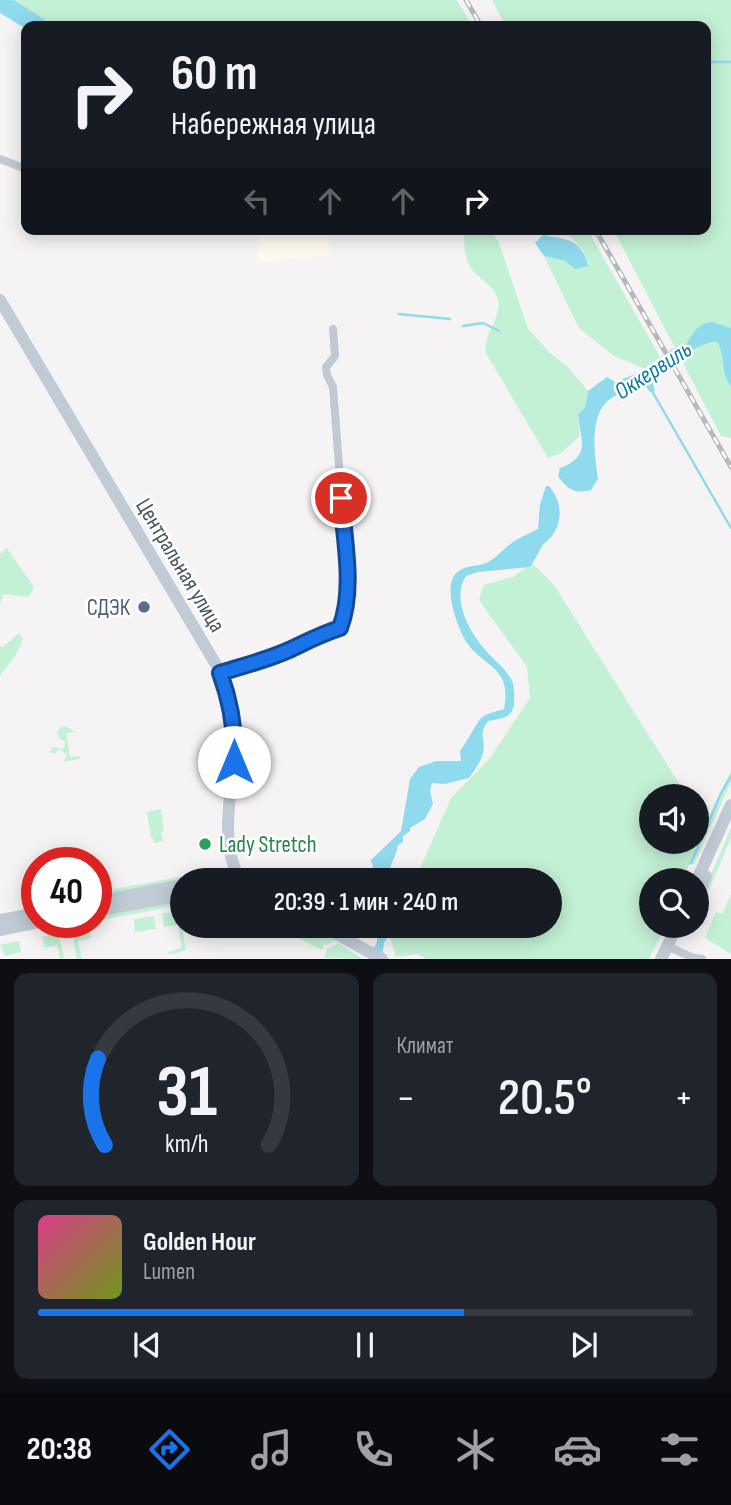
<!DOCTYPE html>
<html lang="ru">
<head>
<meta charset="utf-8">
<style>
	body { margin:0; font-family:"Sofia Sans Condensed",sans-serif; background:#20242c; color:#f1f3f6; height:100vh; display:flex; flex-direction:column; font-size:26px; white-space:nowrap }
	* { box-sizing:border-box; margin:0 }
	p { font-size:23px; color:#9ea1a6 }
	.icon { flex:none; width:38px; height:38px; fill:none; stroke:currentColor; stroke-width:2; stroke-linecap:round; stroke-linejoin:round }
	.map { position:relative; height:959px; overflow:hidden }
	.panel { display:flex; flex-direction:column; gap:14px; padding:14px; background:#0d0f14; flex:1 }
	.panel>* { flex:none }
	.top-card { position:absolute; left:21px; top:21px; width:690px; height:214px; border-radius:14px; box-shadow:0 4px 18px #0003; background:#171b24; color:#f1f3f6; overflow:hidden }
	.tools { position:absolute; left:639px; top:784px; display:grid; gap:14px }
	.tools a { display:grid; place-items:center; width:70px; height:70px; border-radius:50%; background:#171b24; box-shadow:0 4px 18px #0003; font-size:35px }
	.speed { position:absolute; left:21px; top:847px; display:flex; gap:14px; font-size:35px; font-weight:700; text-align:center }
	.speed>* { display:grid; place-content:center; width:91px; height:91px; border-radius:50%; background:#171b24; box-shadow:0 4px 18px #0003; line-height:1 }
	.speed .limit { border:10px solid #d22; background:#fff; color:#111 }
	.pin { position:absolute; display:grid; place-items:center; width:60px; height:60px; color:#fff; margin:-30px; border:4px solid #fff; border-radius:50%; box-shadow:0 2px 7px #0007 }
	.me { position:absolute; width:77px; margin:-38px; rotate:0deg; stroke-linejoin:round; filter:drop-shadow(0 0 5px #0008) }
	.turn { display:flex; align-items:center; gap:24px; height:147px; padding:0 35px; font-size:32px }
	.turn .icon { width:91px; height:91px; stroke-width:2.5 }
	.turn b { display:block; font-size:49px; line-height:60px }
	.lanes { display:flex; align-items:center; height:66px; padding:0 35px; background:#0003; justify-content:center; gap:35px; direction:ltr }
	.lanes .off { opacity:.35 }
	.big { font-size:52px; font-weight:600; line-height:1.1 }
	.panel .card { flex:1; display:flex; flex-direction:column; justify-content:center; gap:10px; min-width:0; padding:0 24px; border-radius:14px; background:#20242c }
	.panel .dial { align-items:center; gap:0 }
	.dial svg { height:182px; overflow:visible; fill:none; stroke:#363941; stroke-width:7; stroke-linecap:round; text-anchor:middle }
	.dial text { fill:#f1f3f6; stroke:none }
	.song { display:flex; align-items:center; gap:21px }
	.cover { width:84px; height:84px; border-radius:10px; background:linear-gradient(135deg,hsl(330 70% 55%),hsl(80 70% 35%)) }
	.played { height:7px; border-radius:4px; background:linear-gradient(90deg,#1a73e8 65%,#363941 65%) }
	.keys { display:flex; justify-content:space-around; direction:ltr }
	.heat { display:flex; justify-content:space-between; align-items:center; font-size:38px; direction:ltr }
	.panel .tiles { flex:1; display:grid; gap:14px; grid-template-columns:1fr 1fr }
	.card:last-child { grid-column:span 2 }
	.trip { position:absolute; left:170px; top:868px; width:392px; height:70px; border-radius:35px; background:#171b24; box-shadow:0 4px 18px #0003; font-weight:600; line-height:70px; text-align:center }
	.menu { display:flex; height:112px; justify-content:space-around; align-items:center; background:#090b0e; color:#9ea1a6 }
	.menu .icon { width:49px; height:49px }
	.menu .active { color:#1a73e8 }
	.menu b { font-size:32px; color:#f1f3f6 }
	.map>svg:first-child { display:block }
	.commercial { fill:#fdf9ef }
	.green { fill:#c3f1d5 }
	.water { fill:#90daee }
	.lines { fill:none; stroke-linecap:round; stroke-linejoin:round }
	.stream { stroke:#90daee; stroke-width:2.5 }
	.river { stroke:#90daee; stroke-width:18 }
	.street { stroke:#c1cad2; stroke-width:8 }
	.secondary { stroke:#c1cbd6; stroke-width:12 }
	.rail-casing { stroke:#b5b8bd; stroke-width:5 }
	.rail { stroke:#fff; stroke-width:2.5; stroke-dasharray:8; stroke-linecap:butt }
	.route-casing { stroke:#114b97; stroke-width:18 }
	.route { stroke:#1a73e8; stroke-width:12 }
	.service-dot { fill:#5c6f8a; stroke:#fff; stroke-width:2.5 }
	.leisure-dot { fill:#2e9e5b; stroke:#fff; stroke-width:2.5 }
	.labels { text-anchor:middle; stroke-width:5; stroke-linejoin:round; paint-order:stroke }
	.street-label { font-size:23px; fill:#4a5661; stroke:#fff }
	.service-label { font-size:23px; fill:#4e5e75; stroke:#fff; text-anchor:end }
	.leisure-label { font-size:23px; fill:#27864d; stroke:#fff; text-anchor:start }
	.water-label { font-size:24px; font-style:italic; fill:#0c7c9b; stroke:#fff }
</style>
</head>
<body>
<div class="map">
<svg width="731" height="959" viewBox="0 0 731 959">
	<rect width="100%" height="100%" fill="#f5f3f3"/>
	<polygon class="commercial" points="260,229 327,229 330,255 257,262"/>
	<g class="green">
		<polygon points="7,0 457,0 472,26 48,26"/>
		<polygon points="492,0 731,0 731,438 721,436 613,229 705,229 705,26 506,26"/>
		<path d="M465,229H489L499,243L528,329L550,353L568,367L588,391L585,408L578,414L580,436L561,453L548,458L486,353C482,334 502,320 498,300C496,289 485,282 477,275C464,263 463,245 465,229Z"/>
		<polygon points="564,229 587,229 660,357 645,369 614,356 579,328 544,256 565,261 575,268 584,252"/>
		<polygon points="7,548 34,587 29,597 3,594 0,605 0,554"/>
		<polygon points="532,563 554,585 687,796 651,796 651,842 696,842 697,844 731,771 731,782 694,864 690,863 685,874 689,876 687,880 651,880 651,926 666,926 649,959 426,959 417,954 396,957 390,937 395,926 550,926 550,880 415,880 451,798 490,758 530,698 527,667 479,600 484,585 515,576"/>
		<polygon points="19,633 23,639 15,657 0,675 0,646 3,647"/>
		<polygon points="65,726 75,732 66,733 70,757 79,756 80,759 64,762 67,755 59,749 54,754 50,752 53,747 63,749 66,742 59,738 57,732 61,727"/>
		<polygon points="161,809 164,831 161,832 163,841 154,843 153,838 151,838 147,812"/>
		<polygon points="731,827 731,838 697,919 697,908"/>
		<polygon points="201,873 202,876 112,893 108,890"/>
		<polygon points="731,894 731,954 705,938 716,912 722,914"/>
		<polygon points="177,901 180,905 96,921 96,916"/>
		<polygon points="179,911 186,950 169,955 168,952 182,948 178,925 164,927 162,914"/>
		<polygon points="154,916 156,929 135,932 134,919"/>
		<polygon points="305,926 310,926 336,939 327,945 324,943 322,950 300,939"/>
		<polygon points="89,928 91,938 78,941 82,959 77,959 72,931"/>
		<polygon points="58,934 64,958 60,959 58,945 44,948 42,937"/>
		<polygon points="19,941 21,952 5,956 0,945"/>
		<polygon points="338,943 363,959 324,958 327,949"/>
	</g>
	<g class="water">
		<path d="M543,235C568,240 581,238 588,266L575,269L565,261L544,256L535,243Z"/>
		<path d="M712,322L731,328V386C720,373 726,355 717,342H710L689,351L686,359L661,372L652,380L655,391L650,392L644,384C634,388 622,391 613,397C587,412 595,455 598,479L591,490C574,494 568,490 558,476L560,468C591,456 581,442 578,414L585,408L588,391L607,377L615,382L648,369L672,349L686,345C693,333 697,324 712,322Z"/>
		<path d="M546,486H549C561,500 564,519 552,536C549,540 543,543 541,548C537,555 535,560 530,567L478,572L466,576C452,597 467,628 482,646C491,658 503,665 511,679C514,684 514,689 514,695C516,716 507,718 488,721C478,735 486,739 483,753C481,762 474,771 469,778L445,784L432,783L430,791L433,804L425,819L410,828V831L403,836V842L398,845C396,858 388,867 387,880H367L373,867L371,860L401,831L410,779L419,767L436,761H461L460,751C465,745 479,719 482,717C488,713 498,711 504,709C512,667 486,669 467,643C458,629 444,591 454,576C462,565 472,567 483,564C494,561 501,551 509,545C518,538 528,534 538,529L540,504Z"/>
		<polygon points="377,926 387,926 389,935 384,943 382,959 369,959 377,942"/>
	</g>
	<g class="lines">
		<g class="stream">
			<polyline points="705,62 731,62"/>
			<polyline points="399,314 450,319"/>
			<polyline points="463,326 483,323 499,331"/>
			<polyline points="652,391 731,528"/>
			<polyline points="691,863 721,793 731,776"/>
			<polyline points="683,880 686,874"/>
			<polyline points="660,928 661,926"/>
		</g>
		<polyline class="river" points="0,2 38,26"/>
		<g class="street">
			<polyline points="0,159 26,169"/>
			<path d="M221,673C243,666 267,660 289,650C306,642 322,634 340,628L347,610V570L333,387L327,375L326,367L335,356L333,329"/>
			<polyline points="667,946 691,957 702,959"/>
		</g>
		<g class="secondary">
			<path d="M0,300L221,673C229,695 235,718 235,742C234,786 218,836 238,876"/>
			<polyline points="207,880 238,876"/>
			<polyline points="696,882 731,805"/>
			<polyline points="696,898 706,876"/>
			<polyline points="96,902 182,885"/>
			<polyline points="96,911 182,895"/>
			<polyline points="0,920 37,913"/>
			<polyline points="322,926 382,959"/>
			<polyline points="0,930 39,922"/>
			<polyline points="661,959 677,926"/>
		</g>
		<defs>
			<g id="rail">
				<polyline points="466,0 481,26"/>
				<polyline points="595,229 731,467"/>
			</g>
		</defs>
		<use href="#rail" class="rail-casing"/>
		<use href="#rail" class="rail"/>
	</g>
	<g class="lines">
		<defs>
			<path id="route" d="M234,762C236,730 231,703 220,673C243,666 267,660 289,650C306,642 321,634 340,628C355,589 344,539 341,498"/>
		</defs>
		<use href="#route" class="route-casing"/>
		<use href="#route" class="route"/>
	</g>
	<circle class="service-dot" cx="144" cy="607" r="7"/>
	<circle class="leisure-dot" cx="205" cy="844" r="7"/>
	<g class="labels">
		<g class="street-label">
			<text transform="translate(181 565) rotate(59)" y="8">Центральная улица</text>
		</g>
		<g class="service-label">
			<text x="130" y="615">СДЭК</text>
		</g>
		<g class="leisure-label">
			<text x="219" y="852">Lady Stretch</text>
		</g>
		<g class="water-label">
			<text transform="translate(653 370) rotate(-33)" y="8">Оккервиль</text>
		</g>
	</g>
</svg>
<div class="tools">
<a><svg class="icon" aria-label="sound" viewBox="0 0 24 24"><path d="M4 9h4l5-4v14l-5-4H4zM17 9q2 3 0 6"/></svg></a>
<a><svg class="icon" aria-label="search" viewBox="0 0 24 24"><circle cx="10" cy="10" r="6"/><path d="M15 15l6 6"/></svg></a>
</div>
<div class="speed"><div class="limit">40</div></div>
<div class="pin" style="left:341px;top:498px;background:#d93025"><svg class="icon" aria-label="arrive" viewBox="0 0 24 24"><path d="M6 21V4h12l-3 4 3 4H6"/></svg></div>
<svg class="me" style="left:234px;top:762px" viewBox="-20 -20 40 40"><circle r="19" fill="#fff"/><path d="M0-13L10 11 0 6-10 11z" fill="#1a73e8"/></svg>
<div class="trip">20:39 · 1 мин · 240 m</div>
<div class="top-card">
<div class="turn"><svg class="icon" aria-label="right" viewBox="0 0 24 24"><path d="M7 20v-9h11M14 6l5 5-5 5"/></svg><div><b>60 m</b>Набережная улица</div></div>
<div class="lanes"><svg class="icon off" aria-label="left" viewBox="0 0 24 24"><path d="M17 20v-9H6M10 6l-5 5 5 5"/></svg><svg class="icon off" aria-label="ahead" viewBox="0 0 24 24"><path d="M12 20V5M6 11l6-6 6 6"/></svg><svg class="icon off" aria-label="ahead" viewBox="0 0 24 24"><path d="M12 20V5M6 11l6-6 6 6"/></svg><svg class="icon" aria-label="right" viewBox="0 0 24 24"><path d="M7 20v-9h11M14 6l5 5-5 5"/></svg></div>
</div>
</div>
<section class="panel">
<div class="tiles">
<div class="card dial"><svg viewBox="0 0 100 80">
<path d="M14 69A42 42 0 1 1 86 69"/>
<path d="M14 69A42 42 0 0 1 11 31" stroke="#1a73e8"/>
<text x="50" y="56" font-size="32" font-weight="700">31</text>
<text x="50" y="72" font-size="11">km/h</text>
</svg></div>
<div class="card"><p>Климат</p>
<div class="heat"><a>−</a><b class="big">20.5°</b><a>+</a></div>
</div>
<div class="card">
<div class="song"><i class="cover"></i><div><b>Golden Hour</b><p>Lumen</p></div></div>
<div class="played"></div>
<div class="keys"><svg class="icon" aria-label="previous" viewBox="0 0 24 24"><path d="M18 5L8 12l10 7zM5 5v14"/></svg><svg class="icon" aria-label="pause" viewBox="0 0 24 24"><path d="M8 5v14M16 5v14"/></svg><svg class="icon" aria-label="next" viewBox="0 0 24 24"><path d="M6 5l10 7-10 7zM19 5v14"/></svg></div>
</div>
</div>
</section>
<nav class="menu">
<b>20:38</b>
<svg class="icon active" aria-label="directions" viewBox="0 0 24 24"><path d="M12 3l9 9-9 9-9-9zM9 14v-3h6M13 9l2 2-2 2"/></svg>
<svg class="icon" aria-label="music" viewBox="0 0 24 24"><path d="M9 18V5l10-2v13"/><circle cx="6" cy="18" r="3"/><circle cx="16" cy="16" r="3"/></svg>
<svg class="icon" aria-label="phone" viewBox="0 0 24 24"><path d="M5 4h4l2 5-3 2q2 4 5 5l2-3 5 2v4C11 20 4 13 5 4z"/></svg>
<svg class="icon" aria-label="climate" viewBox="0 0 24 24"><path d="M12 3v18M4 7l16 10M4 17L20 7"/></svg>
<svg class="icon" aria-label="car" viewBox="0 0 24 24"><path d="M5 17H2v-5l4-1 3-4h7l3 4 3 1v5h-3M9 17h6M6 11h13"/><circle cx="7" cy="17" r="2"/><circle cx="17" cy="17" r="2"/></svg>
<svg class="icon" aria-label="filters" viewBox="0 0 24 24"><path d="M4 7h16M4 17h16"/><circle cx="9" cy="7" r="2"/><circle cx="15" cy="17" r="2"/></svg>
</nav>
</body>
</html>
